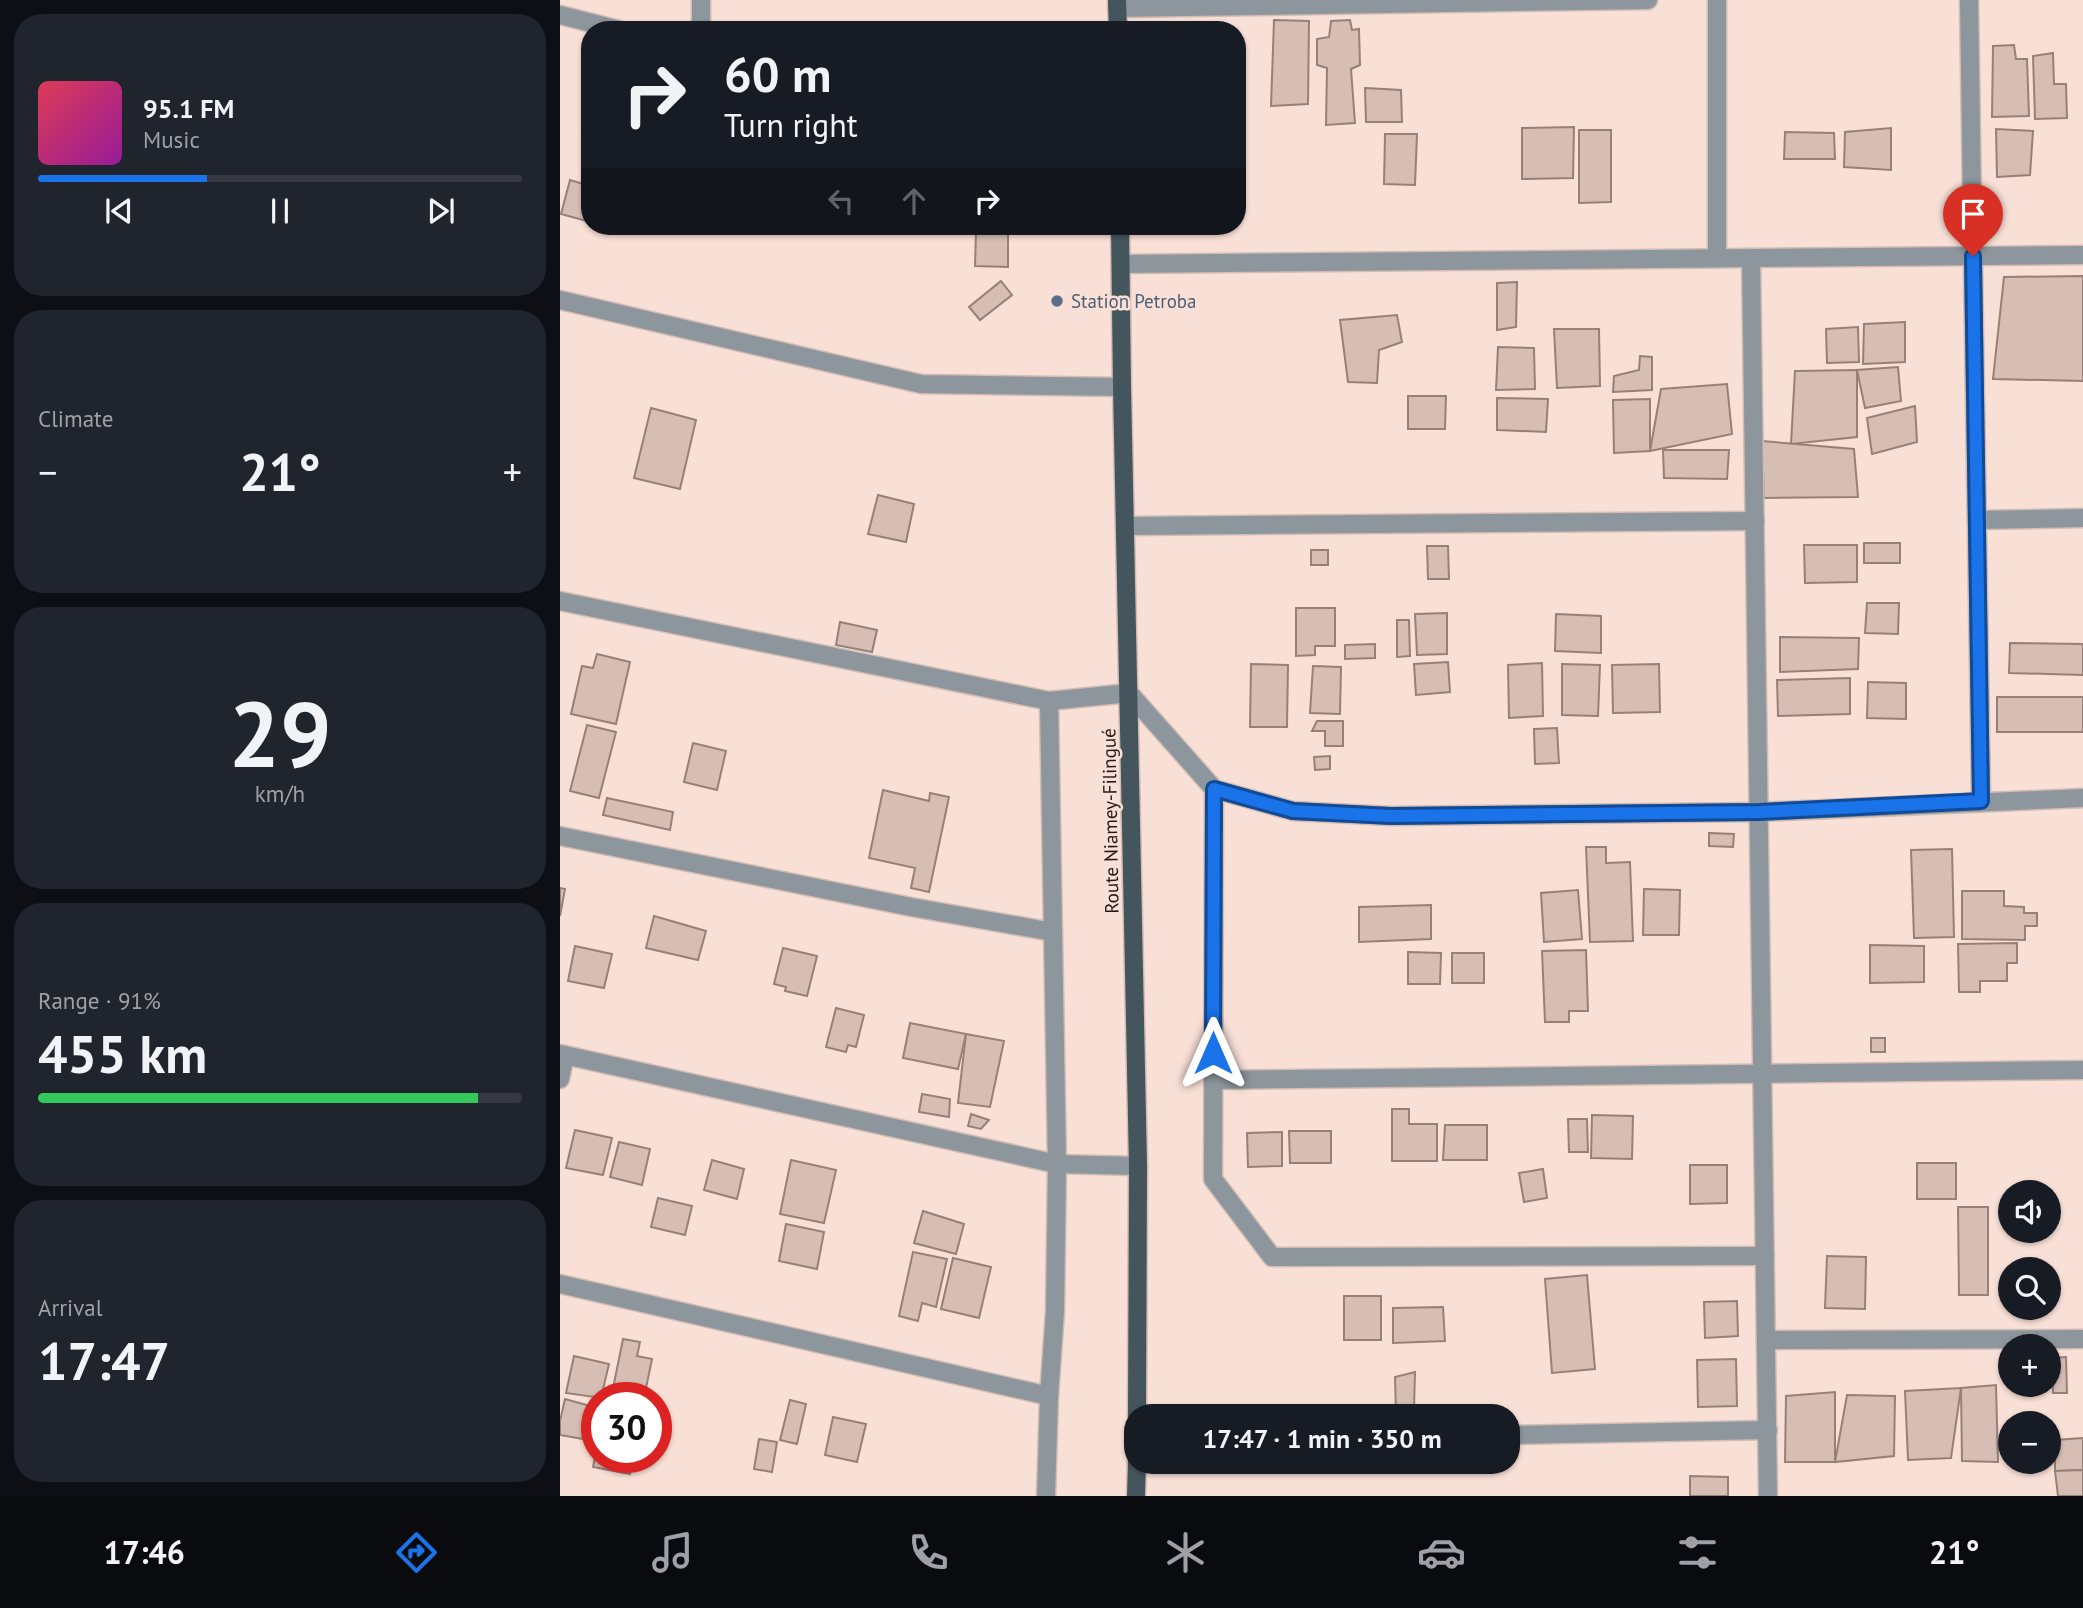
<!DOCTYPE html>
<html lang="en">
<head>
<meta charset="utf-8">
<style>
	body { margin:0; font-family:"PT Sans",sans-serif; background:#20242c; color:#f1f3f6; height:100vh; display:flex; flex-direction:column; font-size:26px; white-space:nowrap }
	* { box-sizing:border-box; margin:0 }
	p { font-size:23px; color:#9ea1a6 }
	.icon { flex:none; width:38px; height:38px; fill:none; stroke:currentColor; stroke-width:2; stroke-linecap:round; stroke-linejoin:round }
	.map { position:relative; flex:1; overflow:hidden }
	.drawer { display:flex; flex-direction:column; gap:14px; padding:14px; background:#0d0f14; width:560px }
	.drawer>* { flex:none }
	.top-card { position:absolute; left:21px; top:21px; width:665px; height:214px; border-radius:28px; box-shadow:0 2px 5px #0004; background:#171b24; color:#f1f3f6; overflow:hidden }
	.tools { position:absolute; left:1438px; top:1180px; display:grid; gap:14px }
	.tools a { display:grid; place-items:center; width:63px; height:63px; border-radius:50%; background:#171b24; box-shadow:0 2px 5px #0004; font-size:35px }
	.speed { position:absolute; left:21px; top:1382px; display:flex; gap:14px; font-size:35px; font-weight:700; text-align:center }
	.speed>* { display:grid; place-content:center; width:91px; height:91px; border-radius:50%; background:#171b24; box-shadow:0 2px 5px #0004; line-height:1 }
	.speed .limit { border:10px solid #d22; background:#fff; color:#111 }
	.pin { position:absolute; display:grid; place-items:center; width:60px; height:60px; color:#fff; margin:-72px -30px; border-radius:50% 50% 50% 0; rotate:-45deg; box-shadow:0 0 7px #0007 }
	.pin .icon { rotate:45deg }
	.me { position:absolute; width:77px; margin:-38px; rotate:0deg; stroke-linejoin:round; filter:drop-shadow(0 0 5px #0008) }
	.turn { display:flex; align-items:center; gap:24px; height:147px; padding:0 28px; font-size:32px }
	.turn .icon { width:91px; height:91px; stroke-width:2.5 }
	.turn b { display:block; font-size:49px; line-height:60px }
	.lanes { display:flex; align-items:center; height:66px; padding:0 28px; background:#0003; justify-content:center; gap:35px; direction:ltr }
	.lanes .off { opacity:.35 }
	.big { font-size:52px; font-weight:700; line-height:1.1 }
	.drawer .widget { flex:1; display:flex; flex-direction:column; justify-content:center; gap:10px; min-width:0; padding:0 24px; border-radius:28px; background:#20242c }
	.drawer .dial { align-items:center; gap:0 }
	.dial b { font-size:91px; line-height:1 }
	.song { display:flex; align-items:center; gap:21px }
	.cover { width:84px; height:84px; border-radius:10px; background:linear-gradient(135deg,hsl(350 70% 55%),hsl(300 70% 35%)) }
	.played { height:7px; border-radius:4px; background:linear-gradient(90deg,#1a73e8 35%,#363941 35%) }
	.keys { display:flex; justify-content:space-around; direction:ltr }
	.heat { display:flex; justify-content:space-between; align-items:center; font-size:38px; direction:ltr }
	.charge { height:10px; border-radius:5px; background:linear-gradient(90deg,#34c759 91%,#363941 0) }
	.trip { position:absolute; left:564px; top:1404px; width:396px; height:70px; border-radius:28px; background:#171b24; box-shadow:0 2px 5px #0004; font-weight:700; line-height:70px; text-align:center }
	.menu { display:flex; height:112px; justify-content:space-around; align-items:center; background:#090b0e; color:#9ea1a6 }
	.menu .icon { width:49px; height:49px }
	.menu .current { color:#1a73e8 }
	.menu b { font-size:32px; color:#f1f3f6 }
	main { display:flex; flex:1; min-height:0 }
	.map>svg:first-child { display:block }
	.building { fill:#d6beb5; stroke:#968078; stroke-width:2 }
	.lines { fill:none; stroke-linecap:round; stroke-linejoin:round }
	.minor-casing { stroke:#d2bcb4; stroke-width:21 }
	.tertiary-casing { stroke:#d2bcb4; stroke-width:21 }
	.primary-casing { stroke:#d2bcb4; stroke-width:21 }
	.minor { stroke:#8d969c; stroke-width:18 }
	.tertiary { stroke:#8d969c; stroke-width:18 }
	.primary { stroke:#45555e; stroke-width:18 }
	.route-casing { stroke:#114b97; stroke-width:18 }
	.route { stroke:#1a73e8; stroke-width:12 }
	.service-dot { fill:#5c6f8a; stroke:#f9e0d7; stroke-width:2.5 }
	.labels { text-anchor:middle; stroke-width:5; stroke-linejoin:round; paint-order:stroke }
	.service-label { font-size:19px; fill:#4e5e75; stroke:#f9e0d7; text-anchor:start }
	.street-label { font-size:19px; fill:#231a17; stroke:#f9e0d7 }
</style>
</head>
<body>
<main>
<section class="drawer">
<div class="widget">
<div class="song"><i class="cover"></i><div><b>95.1 FM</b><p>Music</p></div></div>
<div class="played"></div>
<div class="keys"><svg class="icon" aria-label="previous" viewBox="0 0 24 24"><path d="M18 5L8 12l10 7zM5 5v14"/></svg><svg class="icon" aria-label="pause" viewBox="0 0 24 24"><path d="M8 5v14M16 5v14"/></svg><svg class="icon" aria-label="next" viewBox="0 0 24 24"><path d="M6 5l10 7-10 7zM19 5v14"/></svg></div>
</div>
<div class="widget"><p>Climate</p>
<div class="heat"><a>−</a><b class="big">21°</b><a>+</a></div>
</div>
<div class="widget dial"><b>29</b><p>km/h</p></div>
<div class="widget"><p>Range · 91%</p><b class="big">455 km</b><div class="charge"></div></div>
<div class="widget"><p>Arrival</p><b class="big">17:47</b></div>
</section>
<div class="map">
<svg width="1523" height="1496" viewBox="0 0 1523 1496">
	<rect width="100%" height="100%" fill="#f9e0d7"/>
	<g class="building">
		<polygon points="714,20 749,21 748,104 711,106"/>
		<polygon points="790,20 792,30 799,29 800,65 791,69 795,123 766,125 767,68 757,65 757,39 769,37 771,21"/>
		<polygon points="677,37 680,37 680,106 677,105"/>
		<polygon points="1454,45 1456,59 1467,59 1469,116 1432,117 1433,46"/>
		<polygon points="1493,53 1494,84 1506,84 1507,118 1475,119 1473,56"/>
		<polygon points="805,88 841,90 842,122 806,122"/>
		<polygon points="30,99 30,131 22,129"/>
		<polygon points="1014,127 1013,178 962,179 962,128"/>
		<polygon points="1331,128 1331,170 1284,167 1285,132"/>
		<polygon points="1436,129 1473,131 1470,175 1437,177"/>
		<polygon points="1019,130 1051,130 1051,202 1019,203"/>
		<polygon points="1225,132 1274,133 1275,159 1224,159"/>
		<polygon points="825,134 857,134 855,185 824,184"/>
		<polygon points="10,180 30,186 30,222 1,214"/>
		<polygon points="416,231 448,232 448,267 415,266"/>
		<polygon points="1523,276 1523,381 1433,379 1444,277"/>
		<polygon points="441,281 452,295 420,320 409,307"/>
		<polygon points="957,282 956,327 937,330 937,283"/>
		<polygon points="837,315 842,342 819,350 817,383 788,382 780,320"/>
		<polygon points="1345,322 1345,362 1303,364 1304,324"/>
		<polygon points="1298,327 1299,362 1267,363 1266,329"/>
		<polygon points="994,329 1039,329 1040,386 997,388"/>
		<polygon points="938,347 974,348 975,389 936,390"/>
		<polygon points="1080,356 1092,357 1092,390 1053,392 1054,376 1079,370"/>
		<polygon points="1338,367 1341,401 1305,408 1297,370"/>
		<polygon points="1297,370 1297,437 1231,444 1235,371"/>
		<polygon points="1167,384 1172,434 1090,451 1101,389"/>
		<polygon points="848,396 886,396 885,429 848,429"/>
		<polygon points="937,398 988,399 986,432 937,430"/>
		<polygon points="1090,399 1090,451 1054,453 1053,400"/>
		<polygon points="1355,406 1357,442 1312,454 1307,418"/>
		<polygon points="91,408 136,420 120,489 74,478"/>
		<polygon points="1202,441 1294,449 1298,497 1204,498"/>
		<polygon points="1103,450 1169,450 1167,479 1104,478"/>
		<polygon points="318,495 354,504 346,542 308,534"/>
		<rect x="1304" y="543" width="36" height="20"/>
		<polygon points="1244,545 1297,545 1297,582 1245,583"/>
		<polygon points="867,546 888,546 889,579 868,579"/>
		<rect x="751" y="550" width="17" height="15"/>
		<polygon points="1307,603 1339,603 1338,634 1305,633"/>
		<polygon points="736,608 775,608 775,646 755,646 755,655 736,656"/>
		<polygon points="887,613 887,654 857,655 855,614"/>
		<polygon points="996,614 1041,616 1041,653 995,651"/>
		<polygon points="837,620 849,620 850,656 837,657"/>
		<polygon points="280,622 317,630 312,652 276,645"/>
		<polygon points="1220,637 1299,638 1298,669 1220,672"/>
		<polygon points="1450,643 1523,644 1523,675 1449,673"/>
		<polygon points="815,644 815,658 785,659 785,645"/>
		<polygon points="37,654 70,662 56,724 11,714 22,666 33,668"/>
		<polygon points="888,662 890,692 856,695 854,664"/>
		<polygon points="982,663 983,716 949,718 948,665"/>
		<polygon points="691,664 728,665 727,727 690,727"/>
		<polygon points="1002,664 1040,665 1038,716 1002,715"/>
		<polygon points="1099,664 1100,712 1053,713 1052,665"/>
		<polygon points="753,666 781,667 780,714 750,713"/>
		<polygon points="1290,678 1290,714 1218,716 1217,680"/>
		<polygon points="1308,682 1346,683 1346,719 1307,718"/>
		<rect x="1437" y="697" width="86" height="35"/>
		<polygon points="757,721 783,721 783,746 765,746 765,731 752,731"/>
		<polygon points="27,725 56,732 39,798 10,791"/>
		<polygon points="997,728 999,763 975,764 974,729"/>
		<polygon points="133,743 166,751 157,790 124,782"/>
		<polygon points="770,756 770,769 755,770 754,757"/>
		<polygon points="323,790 369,801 370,793 389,797 369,892 351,888 355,868 309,858"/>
		<polygon points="47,798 113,812 110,830 43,815"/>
		<polygon points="1149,833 1174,834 1173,847 1149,846"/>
		<polygon points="1026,847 1046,847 1046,863 1070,862 1073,941 1030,942"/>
		<polygon points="1392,849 1394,937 1354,938 1351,850"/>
		<polygon points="0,888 5,889 0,916"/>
		<polygon points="1084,889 1120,890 1119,935 1083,935"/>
		<polygon points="1018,890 1022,939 984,942 981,893"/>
		<polygon points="1402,891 1444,891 1444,906 1464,907 1464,913 1477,913 1477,926 1465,926 1465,940 1402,939"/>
		<polygon points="871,905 871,939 799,942 799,907"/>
		<polygon points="94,916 146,931 138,960 86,948"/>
		<polygon points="1457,943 1457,963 1447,963 1447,981 1420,981 1420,992 1399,992 1398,944"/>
		<polygon points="1310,945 1364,946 1364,982 1310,983"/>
		<polygon points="15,946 52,954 44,988 8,981"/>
		<polygon points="223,948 257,956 247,996 225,991 226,987 214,984"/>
		<polygon points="1026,950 1028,1011 1009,1011 1009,1022 985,1022 982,951"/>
		<polygon points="848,952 881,953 880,984 848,984"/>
		<rect x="892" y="953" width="32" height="30"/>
		<polygon points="276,1008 304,1015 296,1047 288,1045 286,1052 266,1047"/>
		<polygon points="350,1023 406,1034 398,1069 343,1058"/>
		<polygon points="406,1034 444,1041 430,1107 398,1103"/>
		<rect x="1311" y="1038" width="14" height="14"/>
		<polygon points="362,1094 390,1099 389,1117 359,1112"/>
		<polygon points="832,1109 849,1109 849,1124 877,1124 877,1161 832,1161"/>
		<polygon points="411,1114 429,1120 421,1129 408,1126"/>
		<polygon points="1032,1115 1073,1116 1072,1159 1031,1158"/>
		<polygon points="1008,1119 1027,1119 1028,1152 1009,1152"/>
		<polygon points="885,1125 927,1125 927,1160 883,1160"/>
		<polygon points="15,1130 52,1138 43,1175 6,1168"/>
		<polygon points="729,1131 771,1131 771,1163 730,1163"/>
		<polygon points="722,1132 722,1166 688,1167 687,1133"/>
		<polygon points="59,1142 90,1149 82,1185 50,1177"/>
		<polygon points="152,1160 184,1169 177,1199 144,1190"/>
		<polygon points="231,1160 276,1170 264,1223 220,1214"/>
		<rect x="1357" y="1163" width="39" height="36"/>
		<polygon points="1130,1165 1167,1165 1167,1203 1130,1204"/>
		<polygon points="983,1169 987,1198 964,1202 959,1173"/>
		<polygon points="98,1198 132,1206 125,1235 91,1227"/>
		<polygon points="1398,1207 1428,1207 1428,1295 1399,1295"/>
		<polygon points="363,1211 404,1224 396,1254 354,1243"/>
		<polygon points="226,1224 264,1232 257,1269 219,1261"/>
		<rect x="1458" y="1230" width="25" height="7"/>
		<polygon points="353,1252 387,1259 376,1307 362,1303 358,1321 339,1316"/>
		<polygon points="1267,1256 1306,1257 1305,1309 1265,1308"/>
		<polygon points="393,1258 431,1267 419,1318 381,1309"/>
		<polygon points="1027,1275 1035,1369 992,1373 985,1279"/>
		<rect x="784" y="1296" width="37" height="44"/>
		<polygon points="1177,1301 1178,1336 1145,1338 1144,1302"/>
		<polygon points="883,1307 885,1341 833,1343 833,1308"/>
		<polygon points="63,1339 80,1342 77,1356 92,1359 84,1398 51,1398"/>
		<polygon points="14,1356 49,1364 41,1398 6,1393"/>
		<polygon points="1506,1357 1507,1393 1493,1393 1492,1358"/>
		<polygon points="1176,1359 1177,1406 1138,1407 1137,1360"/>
		<polygon points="855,1372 854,1410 836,1414 835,1377"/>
		<polygon points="1436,1385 1438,1462 1402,1461 1401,1388"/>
		<polygon points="1401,1388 1391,1458 1348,1460 1345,1391"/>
		<polygon points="1275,1392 1275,1462 1225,1462 1226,1396"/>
		<polygon points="1287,1395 1335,1396 1334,1456 1275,1462"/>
		<polygon points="5,1399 34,1407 29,1440 0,1435 0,1421"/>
		<polygon points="230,1400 246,1404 237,1444 220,1440"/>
		<polygon points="273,1417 306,1424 297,1462 265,1455"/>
		<polygon points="1523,1438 1523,1470 1495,1471 1495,1440"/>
		<polygon points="199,1439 217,1442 212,1472 194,1469"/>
		<polygon points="37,1447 37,1458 73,1458 70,1474 33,1467"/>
		<polygon points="1523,1470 1523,1496 1498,1496 1495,1471"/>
		<polygon points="1130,1476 1168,1477 1168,1496 1130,1496"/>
	</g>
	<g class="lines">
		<defs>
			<g id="minor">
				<polyline points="1409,0 1421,801"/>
				<polyline points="557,8 1088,0"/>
				<polyline points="0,15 59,30"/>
				<polyline points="141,30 141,0"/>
				<polyline points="1157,258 1157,0"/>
				<polyline points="1191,258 1208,1496"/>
				<polyline points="561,264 1523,255"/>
				<polyline points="1417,520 1523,518"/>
				<polyline points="565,526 1195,521"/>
				<polyline points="0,601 489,701 569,693 654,789 733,811 831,816 1199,812 1523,798"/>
				<polyline points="654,789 653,1179 712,1257 1205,1256"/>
				<polyline points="0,836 351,907 493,932"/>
				<polyline points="0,1054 497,1164 578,1166"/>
				<polyline points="0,1079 5,1055"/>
				<polyline points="653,1080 1523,1070"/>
				<polyline points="0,1284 489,1396"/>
				<polyline points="1206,1340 1523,1339"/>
				<polyline points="947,1435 1208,1430"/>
				<polyline points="486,1496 489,1396 495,1311 497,1164 489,701"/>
			</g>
			<polyline id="tertiary" points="0,300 361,384 562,387"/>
			<g id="primary">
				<polyline points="557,0 558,30"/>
				<polyline points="560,226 562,387 578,1166 577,1416"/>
				<polyline points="576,1496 577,1461"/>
			</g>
		</defs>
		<use href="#minor" class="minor-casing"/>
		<use href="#tertiary" class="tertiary-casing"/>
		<use href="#primary" class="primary-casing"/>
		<use href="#minor" class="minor"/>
		<use href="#tertiary" class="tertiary"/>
		<use href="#primary" class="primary"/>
	</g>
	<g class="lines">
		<defs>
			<polyline id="route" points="653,1053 654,789 733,811 831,816 1199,812 1421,801 1413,256"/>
		</defs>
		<use href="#route" class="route-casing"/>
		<use href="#route" class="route"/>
	</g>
	<circle class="service-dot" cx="497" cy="301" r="7"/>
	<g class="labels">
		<g class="service-label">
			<text x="511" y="308">Station Petroba</text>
		</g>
		<g class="street-label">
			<text transform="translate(550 821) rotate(-91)" y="7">Route Niamey-Filingué</text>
		</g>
	</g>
</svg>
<div class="tools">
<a><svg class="icon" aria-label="sound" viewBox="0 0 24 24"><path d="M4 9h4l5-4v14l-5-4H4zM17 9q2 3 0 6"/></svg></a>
<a><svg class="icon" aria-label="search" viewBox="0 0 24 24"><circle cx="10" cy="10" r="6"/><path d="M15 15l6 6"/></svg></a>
<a>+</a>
<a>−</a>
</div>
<div class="speed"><div class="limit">30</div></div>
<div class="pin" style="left:1413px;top:256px;background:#d93025"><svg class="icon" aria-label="arrive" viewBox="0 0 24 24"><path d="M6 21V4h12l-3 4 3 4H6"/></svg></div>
<svg class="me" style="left:653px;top:1053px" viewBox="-20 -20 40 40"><path d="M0-17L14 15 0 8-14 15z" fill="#1a73e8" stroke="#fff" stroke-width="4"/></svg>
<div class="trip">17:47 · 1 min · 350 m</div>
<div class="top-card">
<div class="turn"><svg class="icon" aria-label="right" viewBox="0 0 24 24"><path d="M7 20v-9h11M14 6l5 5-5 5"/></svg><div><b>60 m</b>Turn right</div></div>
<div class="lanes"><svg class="icon off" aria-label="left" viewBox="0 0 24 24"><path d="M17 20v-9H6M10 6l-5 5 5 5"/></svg><svg class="icon off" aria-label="ahead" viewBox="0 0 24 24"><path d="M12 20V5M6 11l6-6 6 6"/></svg><svg class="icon" aria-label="right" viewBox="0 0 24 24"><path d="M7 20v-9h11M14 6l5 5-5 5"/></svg></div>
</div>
</div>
</main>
<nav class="menu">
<b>17:46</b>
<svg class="icon current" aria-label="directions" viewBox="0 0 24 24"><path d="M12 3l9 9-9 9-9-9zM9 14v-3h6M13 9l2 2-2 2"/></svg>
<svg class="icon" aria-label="music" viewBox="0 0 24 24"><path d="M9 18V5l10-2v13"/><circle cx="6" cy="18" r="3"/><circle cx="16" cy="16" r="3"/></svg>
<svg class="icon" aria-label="phone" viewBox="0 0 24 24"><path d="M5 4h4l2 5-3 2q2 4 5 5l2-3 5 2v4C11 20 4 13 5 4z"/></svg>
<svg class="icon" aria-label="climate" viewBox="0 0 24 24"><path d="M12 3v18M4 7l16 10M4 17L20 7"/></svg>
<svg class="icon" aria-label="car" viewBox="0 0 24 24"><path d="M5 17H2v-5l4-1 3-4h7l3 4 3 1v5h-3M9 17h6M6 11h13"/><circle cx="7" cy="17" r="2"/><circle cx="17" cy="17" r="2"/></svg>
<svg class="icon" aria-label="filters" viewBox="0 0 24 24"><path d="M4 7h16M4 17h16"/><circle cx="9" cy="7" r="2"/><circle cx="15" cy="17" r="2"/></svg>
<b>21°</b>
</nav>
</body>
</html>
